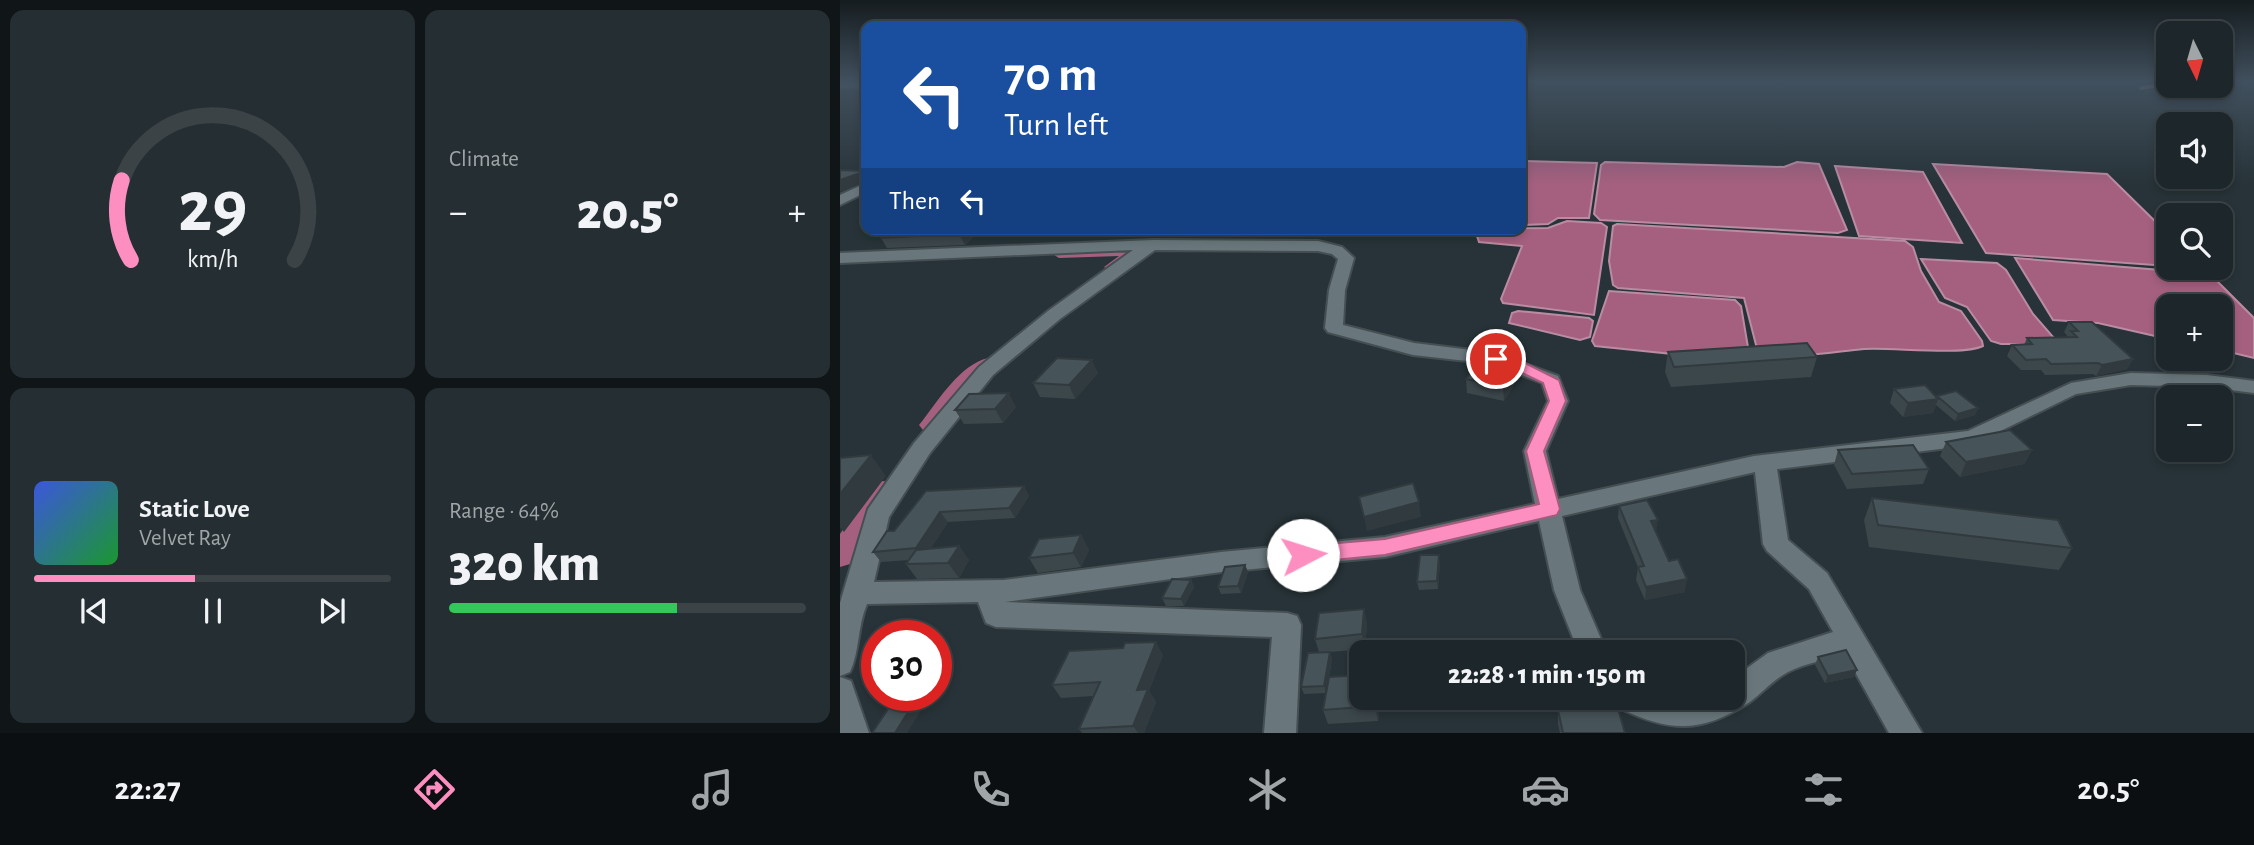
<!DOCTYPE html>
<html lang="en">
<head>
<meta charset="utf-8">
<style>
	body { margin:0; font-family:"Alegreya Sans",sans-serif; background:#252e32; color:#f1f3f6; height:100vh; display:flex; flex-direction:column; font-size:26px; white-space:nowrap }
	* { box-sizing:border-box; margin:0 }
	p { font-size:23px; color:#a0a5a8 }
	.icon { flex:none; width:38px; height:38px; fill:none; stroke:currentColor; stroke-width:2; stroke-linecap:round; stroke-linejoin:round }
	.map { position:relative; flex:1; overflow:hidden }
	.drawer { display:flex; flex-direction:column; gap:10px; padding:10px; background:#101517; width:840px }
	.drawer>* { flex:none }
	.guide { position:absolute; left:21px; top:21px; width:665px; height:214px; border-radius:14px; box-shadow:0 4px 10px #0003,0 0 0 2px #3b4347; background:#1a4fa0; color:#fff; overflow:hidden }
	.needle { width:46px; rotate:175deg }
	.buttons { position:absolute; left:1316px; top:21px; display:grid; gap:14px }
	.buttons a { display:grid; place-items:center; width:77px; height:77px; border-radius:14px; background:#1d262a; box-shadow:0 4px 10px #0003,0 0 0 2px #3b4347; font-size:35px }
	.speed { position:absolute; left:21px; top:620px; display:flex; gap:14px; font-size:35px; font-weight:700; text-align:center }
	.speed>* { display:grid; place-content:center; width:91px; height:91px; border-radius:50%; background:#1d262a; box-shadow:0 4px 10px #0003,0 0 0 2px #3b4347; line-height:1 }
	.speed .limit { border:10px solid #d22; background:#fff; color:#111 }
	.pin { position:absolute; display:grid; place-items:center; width:60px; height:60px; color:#fff; margin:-30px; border:4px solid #fff; border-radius:50%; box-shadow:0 2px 7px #0007 }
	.me { position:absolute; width:77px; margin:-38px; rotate:85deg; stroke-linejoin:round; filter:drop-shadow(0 0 5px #0008) }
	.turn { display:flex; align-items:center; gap:24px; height:147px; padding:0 28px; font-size:32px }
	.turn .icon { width:91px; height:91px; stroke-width:2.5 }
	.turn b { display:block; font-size:49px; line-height:60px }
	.then { display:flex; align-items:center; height:66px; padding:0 28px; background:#0003; gap:14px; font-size:26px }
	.big { font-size:52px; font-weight:800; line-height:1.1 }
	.drawer .tile { flex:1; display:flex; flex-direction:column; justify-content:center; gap:10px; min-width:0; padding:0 24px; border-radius:14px; background:#252e32 }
	.drawer .dial { align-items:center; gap:0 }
	.dial svg { height:182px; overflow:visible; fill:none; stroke:#3b4347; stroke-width:7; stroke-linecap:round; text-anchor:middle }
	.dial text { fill:#f1f3f6; stroke:none }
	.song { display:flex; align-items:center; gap:21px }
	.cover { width:84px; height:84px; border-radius:10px; background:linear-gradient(135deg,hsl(230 70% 55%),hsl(130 70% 35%)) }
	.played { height:7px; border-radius:4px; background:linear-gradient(90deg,#fd8ec0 45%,#3b4347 45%) }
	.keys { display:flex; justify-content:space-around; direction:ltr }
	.heat { display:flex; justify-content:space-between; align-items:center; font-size:38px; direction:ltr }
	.charge { height:10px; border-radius:5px; background:linear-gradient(90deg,#34c759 64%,#3b4347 0) }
	.drawer .tiles { flex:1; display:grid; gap:10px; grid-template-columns:repeat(2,1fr) }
	.trip { position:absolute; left:509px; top:640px; width:396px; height:70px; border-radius:14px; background:#1d262a; box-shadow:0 4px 10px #0003,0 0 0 2px #3b4347; font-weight:800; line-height:70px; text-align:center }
	.tab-bar { display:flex; height:112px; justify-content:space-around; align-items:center; background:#0c0f11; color:#a0a5a8 }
	.tab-bar .icon { width:49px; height:49px }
	.tab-bar .active { color:#fd8ec0 }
	.tab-bar b { font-size:32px; color:#f1f3f6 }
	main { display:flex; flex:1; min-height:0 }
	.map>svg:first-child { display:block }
	.water { fill:#a5607f; stroke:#ba8ca3; stroke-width:2 }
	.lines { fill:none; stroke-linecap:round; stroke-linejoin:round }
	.stream { stroke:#ba8ca3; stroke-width:3.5 }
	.canal { fill:#a5607f; fill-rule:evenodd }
	.minor-casing { stroke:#454f53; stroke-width:4 }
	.minor { fill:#69777c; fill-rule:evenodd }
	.wall { fill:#3c474c }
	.shaded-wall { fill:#313a3e }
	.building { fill:#465358; stroke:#313a3e; stroke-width:2 }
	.route { fill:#fd8ec0; stroke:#a45c7d; stroke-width:2 }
</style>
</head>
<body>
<main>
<section class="drawer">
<div class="tiles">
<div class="tile dial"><svg viewBox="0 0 100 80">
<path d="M14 69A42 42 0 1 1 86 69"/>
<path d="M14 69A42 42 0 0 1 10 34" stroke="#fd8ec0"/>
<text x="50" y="56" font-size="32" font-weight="700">29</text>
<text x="50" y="72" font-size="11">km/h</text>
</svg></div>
<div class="tile"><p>Climate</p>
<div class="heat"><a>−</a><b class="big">20.5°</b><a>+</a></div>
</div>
<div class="tile">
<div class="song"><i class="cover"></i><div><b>Static Love</b><p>Velvet Ray</p></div></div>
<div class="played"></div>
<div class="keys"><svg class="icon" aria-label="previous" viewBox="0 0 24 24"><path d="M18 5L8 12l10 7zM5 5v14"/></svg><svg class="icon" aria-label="pause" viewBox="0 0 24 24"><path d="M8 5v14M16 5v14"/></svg><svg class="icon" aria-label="next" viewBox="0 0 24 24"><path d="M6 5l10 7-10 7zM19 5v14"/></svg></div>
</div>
<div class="tile"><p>Range · 64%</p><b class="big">320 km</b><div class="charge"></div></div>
</div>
</section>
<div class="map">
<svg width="1414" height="733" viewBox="0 0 1414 733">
	<rect width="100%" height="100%" fill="#273338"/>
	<g class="water">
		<polygon points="681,161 757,163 749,218 718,218 708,224 681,225"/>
		<polygon points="765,162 944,167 957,162 979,164 1007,230 998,233 760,220 754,214 761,165"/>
		<polygon points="1093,164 1267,174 1328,234 1328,266 1146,253"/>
		<polygon points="995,166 1083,172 1122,243 1019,236"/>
		<polygon points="727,221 761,223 767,227 754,315 663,303 661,299 682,246 639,242 637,236 640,229 708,228"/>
		<path d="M777,224L1065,241L1073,247L1081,271L1099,302L1121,311L1142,341L1143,346C1123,356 1051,347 1024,349C990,352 956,360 921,351L916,345L904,298L778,288L773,285L769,261L773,226Z"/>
		<polygon points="1175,258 1370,274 1414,318 1414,358 1381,350 1381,306 1328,306 1328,339 1258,323 1213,320"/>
		<polygon points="1081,259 1157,263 1166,270 1193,314 1214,338 1210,344 1161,344 1151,341 1127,307 1105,298"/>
		<polygon points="769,291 895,300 901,306 909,353 890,360 755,346 752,341"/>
		<polygon points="678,311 749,318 753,321 750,337 740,340 669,323 672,313"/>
	</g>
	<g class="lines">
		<polyline class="stream" points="1301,88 1328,84"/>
		<g class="canal">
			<polygon points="280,246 300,250 302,254 273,272 264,267 279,256 219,258 211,253 219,248"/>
			<path d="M148,358L155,360L158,364L155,368L130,390L99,430L91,433L83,430L79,425L83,420C100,398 120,365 148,358Z"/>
			<polygon points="43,481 52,483 56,490 10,564 0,567 0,534 34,483"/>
		</g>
		<defs>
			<g id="minor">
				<polygon points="0,82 26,82 26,87 0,88"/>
				<polygon points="26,183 26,192 0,205 0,195"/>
				<path d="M313,240L478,241L502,247L514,258L505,290L503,325L574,343L656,353L718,376L728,401L706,451L718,499L914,456L1128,431L1231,383L1291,373L1367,375L1414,381V393L1367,387L1291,385L1236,394L1132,445L937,469L948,540L987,573L1082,733H1049L1005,654C987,660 965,663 948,672C934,679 922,693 910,702C862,733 831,733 779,708L775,698L842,701L892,698V679L928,653L993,632L969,589L927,551L923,544L915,472L722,516L740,590L767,653H739L714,590L699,521L545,557L381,572L165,602L447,613L457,616L461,625L456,733H424L432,637L156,627L146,623L138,602L27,604C17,627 20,651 10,672L0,676V603L28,509L74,443L139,367L208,311L293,250L0,263V253ZM315,250L478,251L492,254L498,259L489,290L485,328L488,332L573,355L654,364L702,383L708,401L684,451L695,504L545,537L381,552L164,580L34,582L49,517L90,453L153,375L220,319Z"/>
				<polygon points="0,677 11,681 29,733 0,733"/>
			</g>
		</defs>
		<use href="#minor" class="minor-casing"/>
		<use href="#minor" class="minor"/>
	</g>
	<g class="wall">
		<polygon points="77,229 142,229 125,245 47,248 41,238 75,231"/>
		<polygon points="1229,322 1293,359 1287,369 1256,376 1253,374 1205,375 1201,370 1181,370 1167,356 1172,345 1184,345 1187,338 1228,337 1224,332"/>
		<polygon points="828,352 977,357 971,377 831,387 825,372"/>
		<polygon points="675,368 676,382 664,401 627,393 626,379"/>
		<polygon points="258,373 235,399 200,397 193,383"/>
		<polygon points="1054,389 1097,397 1138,408 1135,415 1115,421 1096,405 1093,413 1063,417 1050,403"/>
		<polygon points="176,407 163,423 124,424 115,410"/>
		<polygon points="1106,442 1192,450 1184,464 1120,477 1100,456"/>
		<polygon points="998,450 1089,469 1083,484 1007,489 994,465"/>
		<polygon points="184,486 189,496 175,518 108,522 91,548 119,546 129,560 119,578 77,579 66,564 69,560 41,562 33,552 54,531 86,491"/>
		<polygon points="1032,498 1232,548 1219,570 1029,547 1024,520"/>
		<polygon points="779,506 816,533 845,592 805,600 796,580 798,567 778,518"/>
		<polygon points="241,535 249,550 241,567 198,573 189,558"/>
		<polygon points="600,562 598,589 579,590 577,582"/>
		<polygon points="405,565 408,572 401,593 381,594 378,587"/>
		<polygon points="351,580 354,587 344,606 326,606 322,598"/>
		<polygon points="524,609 527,624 525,649 490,652 492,659 489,677 522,698 541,698 538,721 488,724 483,710 486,693 464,694 461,687 479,652 475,639"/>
		<polygon points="323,655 309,691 316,702 304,733 242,733 239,729 253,696 221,698 212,685"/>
		<polygon points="978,657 1014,677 985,683 975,665"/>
		<polygon points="718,710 785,733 720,733 718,724"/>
	</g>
	<g class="shaded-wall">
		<polygon points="26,171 26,182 0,192 0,180"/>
		<polygon points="125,229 142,229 125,245 119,234"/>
		<polygon points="1293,359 1287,369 1256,376 1262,365"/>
		<polygon points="252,360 258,373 235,399 229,385"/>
		<polygon points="675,368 676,382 664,401 663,387"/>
		<polygon points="169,393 176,407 163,423 155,409"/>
		<polygon points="1098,399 1093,413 1063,417 1068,403"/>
		<polygon points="1138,408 1135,415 1115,421 1118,414"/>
		<polygon points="1192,450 1184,464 1120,477 1126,462"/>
		<polygon points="31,455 46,476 4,532 0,527 0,494"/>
		<polygon points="184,486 189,496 175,518 169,508"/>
		<polygon points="579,502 581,517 527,531 524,517"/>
		<polygon points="100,512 108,522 84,559 76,548"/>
		<polygon points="818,520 816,533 811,521"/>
		<polygon points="241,535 249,550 241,567 233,553"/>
		<polygon points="119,546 129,560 119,578 108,563"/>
		<polygon points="599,555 600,562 598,589 597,581"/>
		<polygon points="405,565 408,572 401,593 398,586"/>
		<polygon points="847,579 845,592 805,600 806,587"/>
		<polygon points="351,580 354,587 344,606 341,599"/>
		<polygon points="524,609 527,624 525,649 522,634"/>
		<polygon points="316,642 323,655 309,691 316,702 304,733 298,733 293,726 297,690"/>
		<polygon points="490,652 492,659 486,693 484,686"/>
		<polygon points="1017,670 1014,677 985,683 988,676"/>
		<polygon points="536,698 541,698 538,721 535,706"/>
		<polygon points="75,701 82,709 67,733 55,733"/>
	</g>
	<g class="building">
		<polygon points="0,170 26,171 0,180"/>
		<polygon points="77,229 125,229 119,234 41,238 41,232 75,231"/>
		<polygon points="1229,322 1252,322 1293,359 1262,365 1258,363 1211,364 1206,359 1186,360 1172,345 1192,344 1187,338 1237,337 1231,331 1238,331"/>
		<polygon points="967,343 977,357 834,367 828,352"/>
		<polygon points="217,358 252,360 229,385 193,383"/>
		<polygon points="639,361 675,368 663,387 626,379"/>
		<polygon points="1085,385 1098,399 1068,403 1054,389"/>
		<polygon points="1116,391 1138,408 1118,414 1097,396"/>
		<polygon points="169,393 155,409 115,410 129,394"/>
		<polygon points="1170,430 1192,450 1126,462 1106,442"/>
		<polygon points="1073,445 1089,469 1012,474 998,450"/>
		<polygon points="31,455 0,494 0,458"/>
		<polygon points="573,483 579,502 524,517 519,497"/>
		<polygon points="184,486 169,508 100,512 76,548 33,552 47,531 54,531 86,491"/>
		<polygon points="1032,498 1218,520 1232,548 1038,525"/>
		<polygon points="807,500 818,520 811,521 829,561 838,559 847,579 806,587 798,567 804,566 779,506"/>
		<polygon points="241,535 233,553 189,558 199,539"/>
		<polygon points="119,546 108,563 66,564 76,550"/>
		<polygon points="580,555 599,555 597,581 577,582"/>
		<polygon points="405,565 398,586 378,587 385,567"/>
		<polygon points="332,579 351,580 341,599 322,598"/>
		<polygon points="524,609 522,634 475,639 479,613"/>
		<polygon points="316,642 297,690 308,689 293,726 239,729 260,682 212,685 229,651 283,648 285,643"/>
		<polygon points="1006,650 1017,670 988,676 978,657"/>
		<polygon points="490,652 484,686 461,687 468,653"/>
		<polygon points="522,675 522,698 536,698 535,706 483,710 489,677"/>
		<polygon points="775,698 785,733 723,733 718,710"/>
		<polygon points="75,701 55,733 32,733 52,703"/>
	</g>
	<linearGradient id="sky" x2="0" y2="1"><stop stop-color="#151c1f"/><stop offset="0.44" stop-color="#41505e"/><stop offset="1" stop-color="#41505e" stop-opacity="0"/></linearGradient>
	<rect width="1414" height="185" fill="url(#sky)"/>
	<polygon class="route" points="656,355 685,363 719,380 726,401 704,451 720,509 717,515 545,555 463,563 456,561 453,555 456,549 463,546 545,539 699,504 686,451 709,401 703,383 674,369 650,363 648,359 650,356"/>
</svg>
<div class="buttons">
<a><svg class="needle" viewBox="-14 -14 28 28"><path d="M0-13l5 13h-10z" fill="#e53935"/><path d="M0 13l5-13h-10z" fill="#a0a5a8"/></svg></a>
<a><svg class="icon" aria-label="sound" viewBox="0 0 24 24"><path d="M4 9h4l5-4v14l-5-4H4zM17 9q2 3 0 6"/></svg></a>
<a><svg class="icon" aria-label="search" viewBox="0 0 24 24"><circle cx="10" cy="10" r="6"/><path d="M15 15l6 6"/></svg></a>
<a>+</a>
<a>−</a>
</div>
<div class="speed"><div class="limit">30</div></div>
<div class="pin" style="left:656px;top:359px;background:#d93025"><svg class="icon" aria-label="arrive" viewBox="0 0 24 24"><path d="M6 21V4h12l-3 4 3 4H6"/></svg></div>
<svg class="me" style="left:463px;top:555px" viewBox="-20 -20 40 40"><circle r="19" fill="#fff"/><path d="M0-13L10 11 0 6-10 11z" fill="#fd8ec0"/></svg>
<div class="trip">22:28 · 1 min · 150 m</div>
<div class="guide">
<div class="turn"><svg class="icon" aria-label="left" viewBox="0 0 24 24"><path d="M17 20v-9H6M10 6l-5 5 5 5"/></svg><div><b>70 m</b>Turn left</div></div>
<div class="then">Then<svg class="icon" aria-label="left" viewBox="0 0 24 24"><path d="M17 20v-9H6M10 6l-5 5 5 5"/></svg></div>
</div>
</div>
</main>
<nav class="tab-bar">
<b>22:27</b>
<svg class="icon active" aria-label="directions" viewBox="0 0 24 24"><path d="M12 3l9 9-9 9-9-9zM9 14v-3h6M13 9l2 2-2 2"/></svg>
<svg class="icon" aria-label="music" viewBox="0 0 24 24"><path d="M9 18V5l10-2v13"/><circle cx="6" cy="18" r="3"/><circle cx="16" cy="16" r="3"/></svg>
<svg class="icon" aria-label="phone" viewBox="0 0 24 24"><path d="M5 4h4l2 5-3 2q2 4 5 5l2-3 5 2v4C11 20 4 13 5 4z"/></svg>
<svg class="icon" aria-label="climate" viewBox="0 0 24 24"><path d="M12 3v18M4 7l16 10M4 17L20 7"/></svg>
<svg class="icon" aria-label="car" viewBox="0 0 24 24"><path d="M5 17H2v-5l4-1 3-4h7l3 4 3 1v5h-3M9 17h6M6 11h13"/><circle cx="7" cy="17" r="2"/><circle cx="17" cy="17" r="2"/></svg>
<svg class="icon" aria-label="filters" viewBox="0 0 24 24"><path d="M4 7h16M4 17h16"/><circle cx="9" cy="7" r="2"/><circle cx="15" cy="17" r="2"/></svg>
<b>20.5°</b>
</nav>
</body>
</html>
